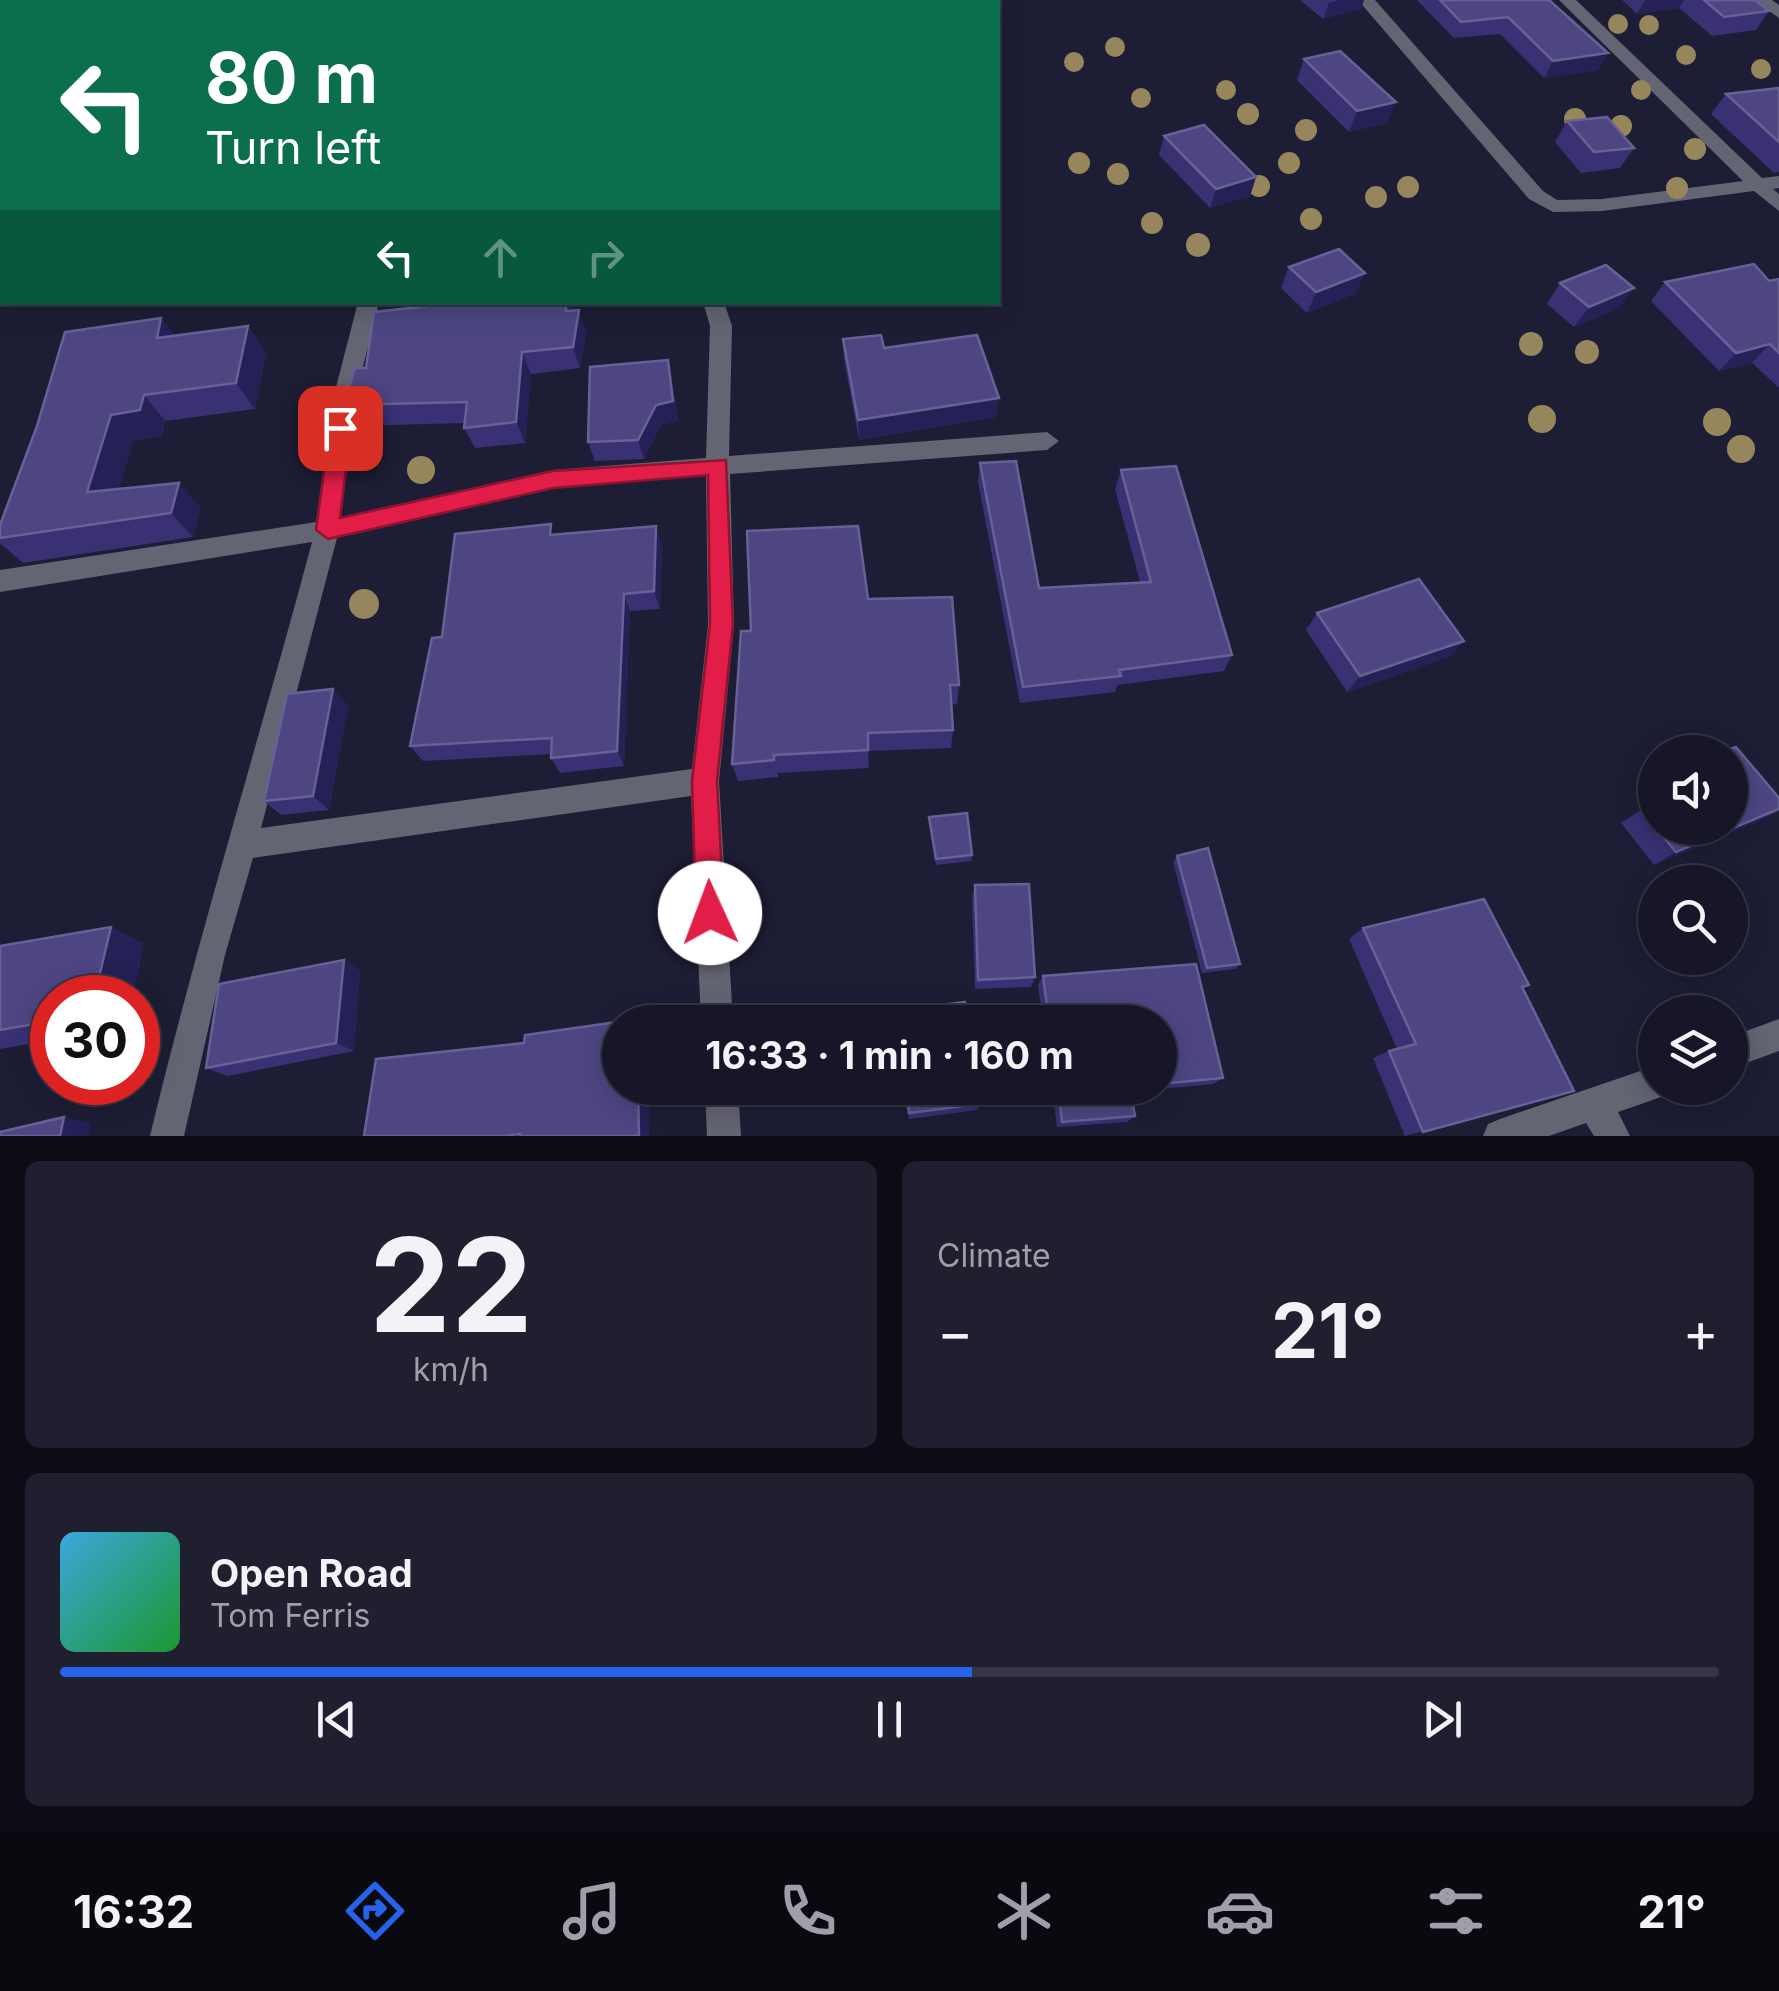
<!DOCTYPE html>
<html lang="en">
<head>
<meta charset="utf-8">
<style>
	body { margin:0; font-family:Inter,sans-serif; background:#1f1f30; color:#f1f3f6; height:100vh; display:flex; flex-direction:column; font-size:38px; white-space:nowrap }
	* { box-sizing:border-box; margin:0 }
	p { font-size:32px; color:#9e9fa8 }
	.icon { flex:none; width:55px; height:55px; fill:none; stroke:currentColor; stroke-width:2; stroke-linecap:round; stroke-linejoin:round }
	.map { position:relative; height:1136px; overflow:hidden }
	.panel { display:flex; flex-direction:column; gap:25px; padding:25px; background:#0c0c16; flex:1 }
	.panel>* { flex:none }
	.guide { position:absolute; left:0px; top:0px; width:1000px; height:305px; box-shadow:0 5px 25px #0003,0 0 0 2px #353545; background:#0b6e4f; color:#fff; overflow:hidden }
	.controls { position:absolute; left:1638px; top:735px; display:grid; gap:20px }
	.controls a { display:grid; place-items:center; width:110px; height:110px; border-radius:50%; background:#161628; box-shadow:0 5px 25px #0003,0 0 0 2px #353545; font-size:50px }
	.speed { position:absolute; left:30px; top:975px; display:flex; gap:20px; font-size:50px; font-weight:700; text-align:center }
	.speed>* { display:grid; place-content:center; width:130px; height:130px; border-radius:50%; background:#161628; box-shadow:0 5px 25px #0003,0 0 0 2px #353545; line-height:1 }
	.speed .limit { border:15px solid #d22; background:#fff; color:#111 }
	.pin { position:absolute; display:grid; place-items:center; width:85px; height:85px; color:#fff; margin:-42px; border-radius:20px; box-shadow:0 5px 15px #0006 }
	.me { position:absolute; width:110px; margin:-55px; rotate:358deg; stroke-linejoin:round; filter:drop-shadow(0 0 8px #0008) }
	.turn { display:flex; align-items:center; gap:35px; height:210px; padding:0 40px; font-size:45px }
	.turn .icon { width:130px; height:130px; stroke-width:2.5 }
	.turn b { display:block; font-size:70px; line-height:85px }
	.lanes { display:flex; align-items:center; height:95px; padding:0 40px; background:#0003; justify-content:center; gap:50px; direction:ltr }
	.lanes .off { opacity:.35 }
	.big { font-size:75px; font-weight:700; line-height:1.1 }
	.panel .tile { flex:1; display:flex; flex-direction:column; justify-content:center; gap:15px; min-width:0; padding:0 35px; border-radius:15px; background:#1f1f30 }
	.panel .dial { align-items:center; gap:0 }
	.dial b { font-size:130px; line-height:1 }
	.song { display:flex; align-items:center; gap:30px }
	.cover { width:120px; height:120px; border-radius:15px; background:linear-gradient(135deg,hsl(200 70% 55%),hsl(130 70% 35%)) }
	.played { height:10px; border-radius:5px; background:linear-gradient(90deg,#2563eb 55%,#353545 55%) }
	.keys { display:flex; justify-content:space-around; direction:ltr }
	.heat { display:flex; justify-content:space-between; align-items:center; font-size:55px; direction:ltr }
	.panel .tiles { flex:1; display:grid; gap:25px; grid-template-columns:1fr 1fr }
	.tile:last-child { grid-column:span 2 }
	.trip { position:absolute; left:602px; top:1005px; width:575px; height:100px; border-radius:50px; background:#161628; box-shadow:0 5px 25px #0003,0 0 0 2px #353545; font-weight:700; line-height:100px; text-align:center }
	.menu { display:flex; height:160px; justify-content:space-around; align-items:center; background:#090910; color:#9e9fa8 }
	.menu .icon { width:70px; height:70px }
	.menu .selected { color:#2563eb }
	.menu b { font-size:45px; color:#f1f3f6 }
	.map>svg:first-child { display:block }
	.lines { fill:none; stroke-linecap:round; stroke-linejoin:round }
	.minor { fill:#646572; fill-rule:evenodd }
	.tree { fill:#97865c }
	.wall { fill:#393174 }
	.shaded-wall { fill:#252055 }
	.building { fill:#4d4683; stroke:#676196; stroke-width:2.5 }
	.route { fill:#e11d48; stroke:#92132f; stroke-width:2.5 }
</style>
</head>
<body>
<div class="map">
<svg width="1779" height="1136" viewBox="0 0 1779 1136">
	<rect width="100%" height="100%" fill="#1d1d35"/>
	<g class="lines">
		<g class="minor">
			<polygon points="1358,0 1375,0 1543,191 1557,200 1602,199 1743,181 1559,0 1576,0 1762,178 1779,176 1779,188 1773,189 1779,194 1779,211 1754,191 1602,211 1553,212 1529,199"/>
			<polygon points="1754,0 1772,0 1779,5 1779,18"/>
			<polygon points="2,160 2,172 0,173 0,161"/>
			<path d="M358,302H379L356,395L341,517L553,470L706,458L710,326L703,302H724L732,326L729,456L1047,432L1059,441L1047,450L730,474L734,625L719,781L733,1022H701L691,796L253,858L225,955L184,1136H150C198,936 259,741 312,542L0,592V570L316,522L334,395ZM706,476L708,625L692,769L261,828L337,538L553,488Z"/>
			<polygon points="1779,1019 1779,1051 1730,1069 1730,1037"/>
			<polygon points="1655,1066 1655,1088 1670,1088 1667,1095 1618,1112 1630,1136 1594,1136 1586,1123 1549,1136 1483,1136 1488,1124 1500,1119"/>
			<polygon points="705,1088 738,1088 741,1136 707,1136"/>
		</g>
	</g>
	<g class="tree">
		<circle cx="1618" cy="24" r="10"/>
		<circle cx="1649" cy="25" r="10"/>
		<circle cx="1115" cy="47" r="10"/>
		<circle cx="1686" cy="55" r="10"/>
		<circle cx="1074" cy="62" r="10"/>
		<circle cx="1761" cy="69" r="10"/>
		<circle cx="1226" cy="90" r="10"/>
		<circle cx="1641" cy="90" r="10"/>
		<circle cx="1141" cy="98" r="10"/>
		<circle cx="1248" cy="114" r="11"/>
		<circle cx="1575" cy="119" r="11"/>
		<circle cx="1621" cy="126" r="11"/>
		<circle cx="1306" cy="130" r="11"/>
		<circle cx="1695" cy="149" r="11"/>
		<circle cx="1079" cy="163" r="11"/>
		<circle cx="1289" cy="163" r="11"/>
		<circle cx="1118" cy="174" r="11"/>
		<circle cx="1259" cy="186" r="11"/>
		<circle cx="1408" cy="187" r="11"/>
		<circle cx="1677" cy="188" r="11"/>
		<circle cx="1376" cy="197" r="11"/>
		<circle cx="1311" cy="219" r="11"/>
		<circle cx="1152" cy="223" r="11"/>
		<circle cx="1198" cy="245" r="12"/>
		<circle cx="1531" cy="344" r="12"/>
		<circle cx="1587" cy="352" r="12"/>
		<circle cx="1542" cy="419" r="14"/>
		<circle cx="1717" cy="422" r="14"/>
		<circle cx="1741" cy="449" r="14"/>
		<circle cx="421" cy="470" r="14"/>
		<circle cx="364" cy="604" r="15"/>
	</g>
	<g class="wall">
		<polygon points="1300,0 1364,0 1361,9 1323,19"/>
		<polygon points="1417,0 1549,0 1608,53 1598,70 1544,78 1500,34 1454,38"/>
		<polygon points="1622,0 1755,0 1769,11 1756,30 1712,36 1679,8 1637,14"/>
		<polygon points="1304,59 1387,123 1349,132 1297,80"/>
		<polygon points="1779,88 1779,172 1774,173 1711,114 1726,94"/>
		<polygon points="1567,121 1634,148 1620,168 1581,173 1555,142"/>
		<polygon points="1164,136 1256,177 1250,196 1210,208 1159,155"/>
		<polygon points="1289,267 1356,293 1307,313 1281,288"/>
		<polygon points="1779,279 1779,388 1752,363 1719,371 1651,301 1665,282 1769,281"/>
		<polygon points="1560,283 1619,308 1574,327 1547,304"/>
		<polygon points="574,302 574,311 579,310 586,332 580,368 531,374 525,443 475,448 464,428 465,423 356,426 343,405 366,368 428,306"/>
		<polygon points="161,318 175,336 248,326 266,353 255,409 165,421 162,436 133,441 119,489 201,507 193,537 23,563 0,543 0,525"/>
		<polygon points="843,339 884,348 996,417 859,440 844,359"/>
		<polygon points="668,360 672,380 678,420 661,425 644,459 595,461 588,442"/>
		<polygon points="980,463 1039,588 1140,582 1115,489 1121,470 1232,655 1224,671 1117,685 1115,692 1020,703 978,482"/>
		<polygon points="555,534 662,545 660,609 630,611 624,766 560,773 551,758 551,754 423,761 410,746 442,637"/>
		<polygon points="868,599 959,685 957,704 951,705 953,730 951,748 868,751 869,768 778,773 778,777 738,781 732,764 751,631"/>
		<polygon points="1317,613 1464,641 1449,657 1347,692 1306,630"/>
		<polygon points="348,705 329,810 281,815 264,801"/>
		<polygon points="1779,798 1779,810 1761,820 1654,865 1621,823 1642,809 1655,804 1655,828 1730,828"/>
		<polygon points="929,817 972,855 971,861 936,865 929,824"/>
		<polygon points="1177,856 1240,964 1235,969 1202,973 1173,862"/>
		<polygon points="975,885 1035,977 1031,987 975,989 972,897"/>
		<polygon points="1363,928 1523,988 1552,1097 1405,1136 1373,1058 1389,1051 1397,1049 1349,939"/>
		<polygon points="144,943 132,998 52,998 52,1040 0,1049 0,946"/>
		<polygon points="1196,964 1223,1078 1213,1084 1131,1092 1135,1116 1127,1122 1057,1127 1052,1088 1160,1088 1160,1022 1043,1022 1038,985 1043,976"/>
		<polygon points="360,970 354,1051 228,1076 206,1068"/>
		<polygon points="881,1088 980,1104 977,1110 909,1119 906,1103 881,1106"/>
	</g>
	<g class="shaded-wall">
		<polygon points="13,0 28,0 27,2 12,2"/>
		<polygon points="716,0 792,0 781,2 716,2"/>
		<polygon points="1339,0 1364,0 1361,9 1323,19 1329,3"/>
		<polygon points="1645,0 1684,0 1679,8 1637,14"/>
		<polygon points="2,30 2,74 0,81 0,38"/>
		<polygon points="1608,53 1598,70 1544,78 1553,61"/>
		<polygon points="1396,102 1387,123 1349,132 1357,111"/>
		<polygon points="1256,177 1250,196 1210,208 1216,189"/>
		<polygon points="1365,273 1356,293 1307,313 1316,292"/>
		<polygon points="1634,288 1619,308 1574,327 1589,307"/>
		<polygon points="566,302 574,302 573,333 566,311"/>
		<polygon points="579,310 586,332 580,368 573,347"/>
		<polygon points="161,318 181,344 157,338"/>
		<polygon points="248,326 266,353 255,409 236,383"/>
		<polygon points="1770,344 1752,363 1719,371 1736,353"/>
		<polygon points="522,352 531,374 525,443 516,422"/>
		<polygon points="668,360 672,380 678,420 661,425 644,459 638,440"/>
		<polygon points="144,395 165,421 162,436 133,441 111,517 87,492 111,415"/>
		<polygon points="999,398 996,417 859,440 858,420"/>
		<polygon points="179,483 201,507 193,537 171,513"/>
		<polygon points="656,526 662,545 660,609 654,591"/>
		<polygon points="624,594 630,611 624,766 617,751"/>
		<polygon points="1464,641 1449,657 1347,692 1360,676"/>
		<polygon points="333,689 348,705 329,810 313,796"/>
		<polygon points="1779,809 1761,820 1654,865 1676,852"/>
		<polygon points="111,927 144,943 132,998 94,998"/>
		<polygon points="344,960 360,970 354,1051 336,1043"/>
		<polygon points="638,1088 649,1088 649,1136 639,1136"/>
		<polygon points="64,1117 91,1123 88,1136 60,1136"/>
	</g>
	<g class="building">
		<polygon points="0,0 13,0 12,2 2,2 2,30 0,38"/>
		<polygon points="1440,0 1549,0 1608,53 1553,61 1508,17 1461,22"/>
		<polygon points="1704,0 1755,0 1769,11 1724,17"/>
		<polygon points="1340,51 1396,102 1357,111 1304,59"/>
		<polygon points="1779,88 1779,142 1726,94"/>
		<polygon points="1607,117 1634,148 1594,152 1567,121"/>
		<polygon points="1204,125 1256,177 1216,189 1164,136"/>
		<polygon points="1339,249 1365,273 1316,292 1289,267"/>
		<polygon points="1754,264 1769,281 1779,279 1779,353 1770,344 1736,353 1665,282"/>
		<polygon points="1606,265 1634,288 1589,307 1560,283"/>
		<polygon points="429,302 566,302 566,311 579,310 573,347 522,352 516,422 464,428 467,402 343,405 355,368 366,368 374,312 428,306"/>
		<polygon points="161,318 157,338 248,326 236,383 144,395 140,410 111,415 87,492 179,483 171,513 0,538 0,525 37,426 65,332"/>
		<polygon points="881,335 884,348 977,335 999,398 858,420 843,339"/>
		<polygon points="668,360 673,401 656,405 638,440 588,442 590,367"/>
		<polygon points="1016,461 1039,588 1151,582 1121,470 1176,466 1232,655 1119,670 1121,676 1023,687 980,463"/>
		<polygon points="551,524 550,535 656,526 654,591 624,594 617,751 551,758 552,738 410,746 432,638 442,637 455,534"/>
		<polygon points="858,526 868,599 952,597 959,685 950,685 953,730 868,733 868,750 774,755 774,760 732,764 741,631 751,631 747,531"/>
		<polygon points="1419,579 1464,641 1360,676 1317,613"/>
		<polygon points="333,689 313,796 264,801 287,694"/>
		<polygon points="1736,747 1779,798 1779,809 1676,852 1656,828 1730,828 1730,752 1722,752"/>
		<polygon points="1655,804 1655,826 1642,809"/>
		<polygon points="967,813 972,855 936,859 929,817"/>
		<polygon points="1208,848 1240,964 1207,968 1177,856"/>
		<polygon points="1029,884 1035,977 978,980 975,885"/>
		<polygon points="1484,899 1529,985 1522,987 1574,1091 1423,1132 1389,1051 1416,1044 1363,928"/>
		<polygon points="111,927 94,998 52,998 52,1021 0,1030 0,946"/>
		<polygon points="344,960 336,1043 206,1068 219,984"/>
		<polygon points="1196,964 1223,1078 1160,1084 1160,1022 1049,1022 1043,976"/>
		<polygon points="965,1002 968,1022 879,1022 879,1013"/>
		<polygon points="638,1019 638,1022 620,1022 620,1088 638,1088 639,1136 520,1136 520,1134 504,1136 364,1136 376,1059 524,1043 525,1035"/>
		<polygon points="881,1088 978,1088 980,1104 909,1113 907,1097 881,1100"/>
		<polygon points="1058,1088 1130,1088 1135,1116 1062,1122"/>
		<polygon points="64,1117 60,1136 0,1136 0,1132"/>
	</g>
	<polygon class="route" points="340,421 351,428 340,518 553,471 726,460 733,624 717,781 724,913 720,923 710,927 700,923 696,913 692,781 710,624 708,475 553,488 328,539 316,530 330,428"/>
</svg>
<div class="controls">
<a><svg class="icon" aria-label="sound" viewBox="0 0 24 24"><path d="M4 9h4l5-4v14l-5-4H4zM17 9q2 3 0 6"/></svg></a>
<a><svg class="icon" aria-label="search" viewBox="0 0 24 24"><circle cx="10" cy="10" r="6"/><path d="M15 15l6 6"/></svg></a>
<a><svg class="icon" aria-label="layers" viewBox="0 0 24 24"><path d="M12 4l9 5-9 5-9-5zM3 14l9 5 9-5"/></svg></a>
</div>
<div class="speed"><div class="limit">30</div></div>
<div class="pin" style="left:340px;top:428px;background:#d93025"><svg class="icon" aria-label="arrive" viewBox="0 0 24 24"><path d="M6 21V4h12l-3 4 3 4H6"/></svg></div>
<svg class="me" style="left:710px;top:913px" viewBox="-20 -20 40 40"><circle r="19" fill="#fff"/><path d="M0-13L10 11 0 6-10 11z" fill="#e11d48"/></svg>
<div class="trip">16:33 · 1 min · 160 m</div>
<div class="guide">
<div class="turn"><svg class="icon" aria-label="left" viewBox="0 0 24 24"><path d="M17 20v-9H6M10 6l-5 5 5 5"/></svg><div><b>80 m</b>Turn left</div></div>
<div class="lanes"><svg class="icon" aria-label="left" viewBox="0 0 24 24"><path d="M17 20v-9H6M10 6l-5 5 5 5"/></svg><svg class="icon off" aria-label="ahead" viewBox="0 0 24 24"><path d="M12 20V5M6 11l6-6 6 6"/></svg><svg class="icon off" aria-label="right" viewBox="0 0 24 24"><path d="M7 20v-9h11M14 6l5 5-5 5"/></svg></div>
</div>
</div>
<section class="panel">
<div class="tiles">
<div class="tile dial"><b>22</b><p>km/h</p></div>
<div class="tile"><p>Climate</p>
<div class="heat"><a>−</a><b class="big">21°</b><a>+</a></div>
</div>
<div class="tile">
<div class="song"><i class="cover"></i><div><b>Open Road</b><p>Tom Ferris</p></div></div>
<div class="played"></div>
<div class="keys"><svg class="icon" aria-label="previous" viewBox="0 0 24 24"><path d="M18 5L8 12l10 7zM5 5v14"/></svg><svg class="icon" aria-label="pause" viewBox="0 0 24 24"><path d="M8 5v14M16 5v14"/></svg><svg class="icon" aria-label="next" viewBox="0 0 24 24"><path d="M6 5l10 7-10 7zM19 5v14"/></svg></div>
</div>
</div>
</section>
<nav class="menu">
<b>16:32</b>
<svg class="icon selected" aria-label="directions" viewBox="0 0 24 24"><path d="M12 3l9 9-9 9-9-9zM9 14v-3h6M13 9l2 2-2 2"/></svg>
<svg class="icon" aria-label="music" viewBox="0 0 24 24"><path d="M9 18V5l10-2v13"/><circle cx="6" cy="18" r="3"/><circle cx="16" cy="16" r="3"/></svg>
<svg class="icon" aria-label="phone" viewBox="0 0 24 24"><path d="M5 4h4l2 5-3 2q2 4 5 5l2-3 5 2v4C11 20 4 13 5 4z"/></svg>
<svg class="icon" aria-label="climate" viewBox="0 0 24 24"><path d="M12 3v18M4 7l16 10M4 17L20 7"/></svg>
<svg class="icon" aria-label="car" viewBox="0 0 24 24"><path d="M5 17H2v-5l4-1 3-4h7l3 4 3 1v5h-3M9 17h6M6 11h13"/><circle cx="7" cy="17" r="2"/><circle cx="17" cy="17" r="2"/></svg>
<svg class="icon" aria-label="filters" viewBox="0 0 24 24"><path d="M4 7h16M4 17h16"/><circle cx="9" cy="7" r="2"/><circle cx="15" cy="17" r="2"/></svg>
<b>21°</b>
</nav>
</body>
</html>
